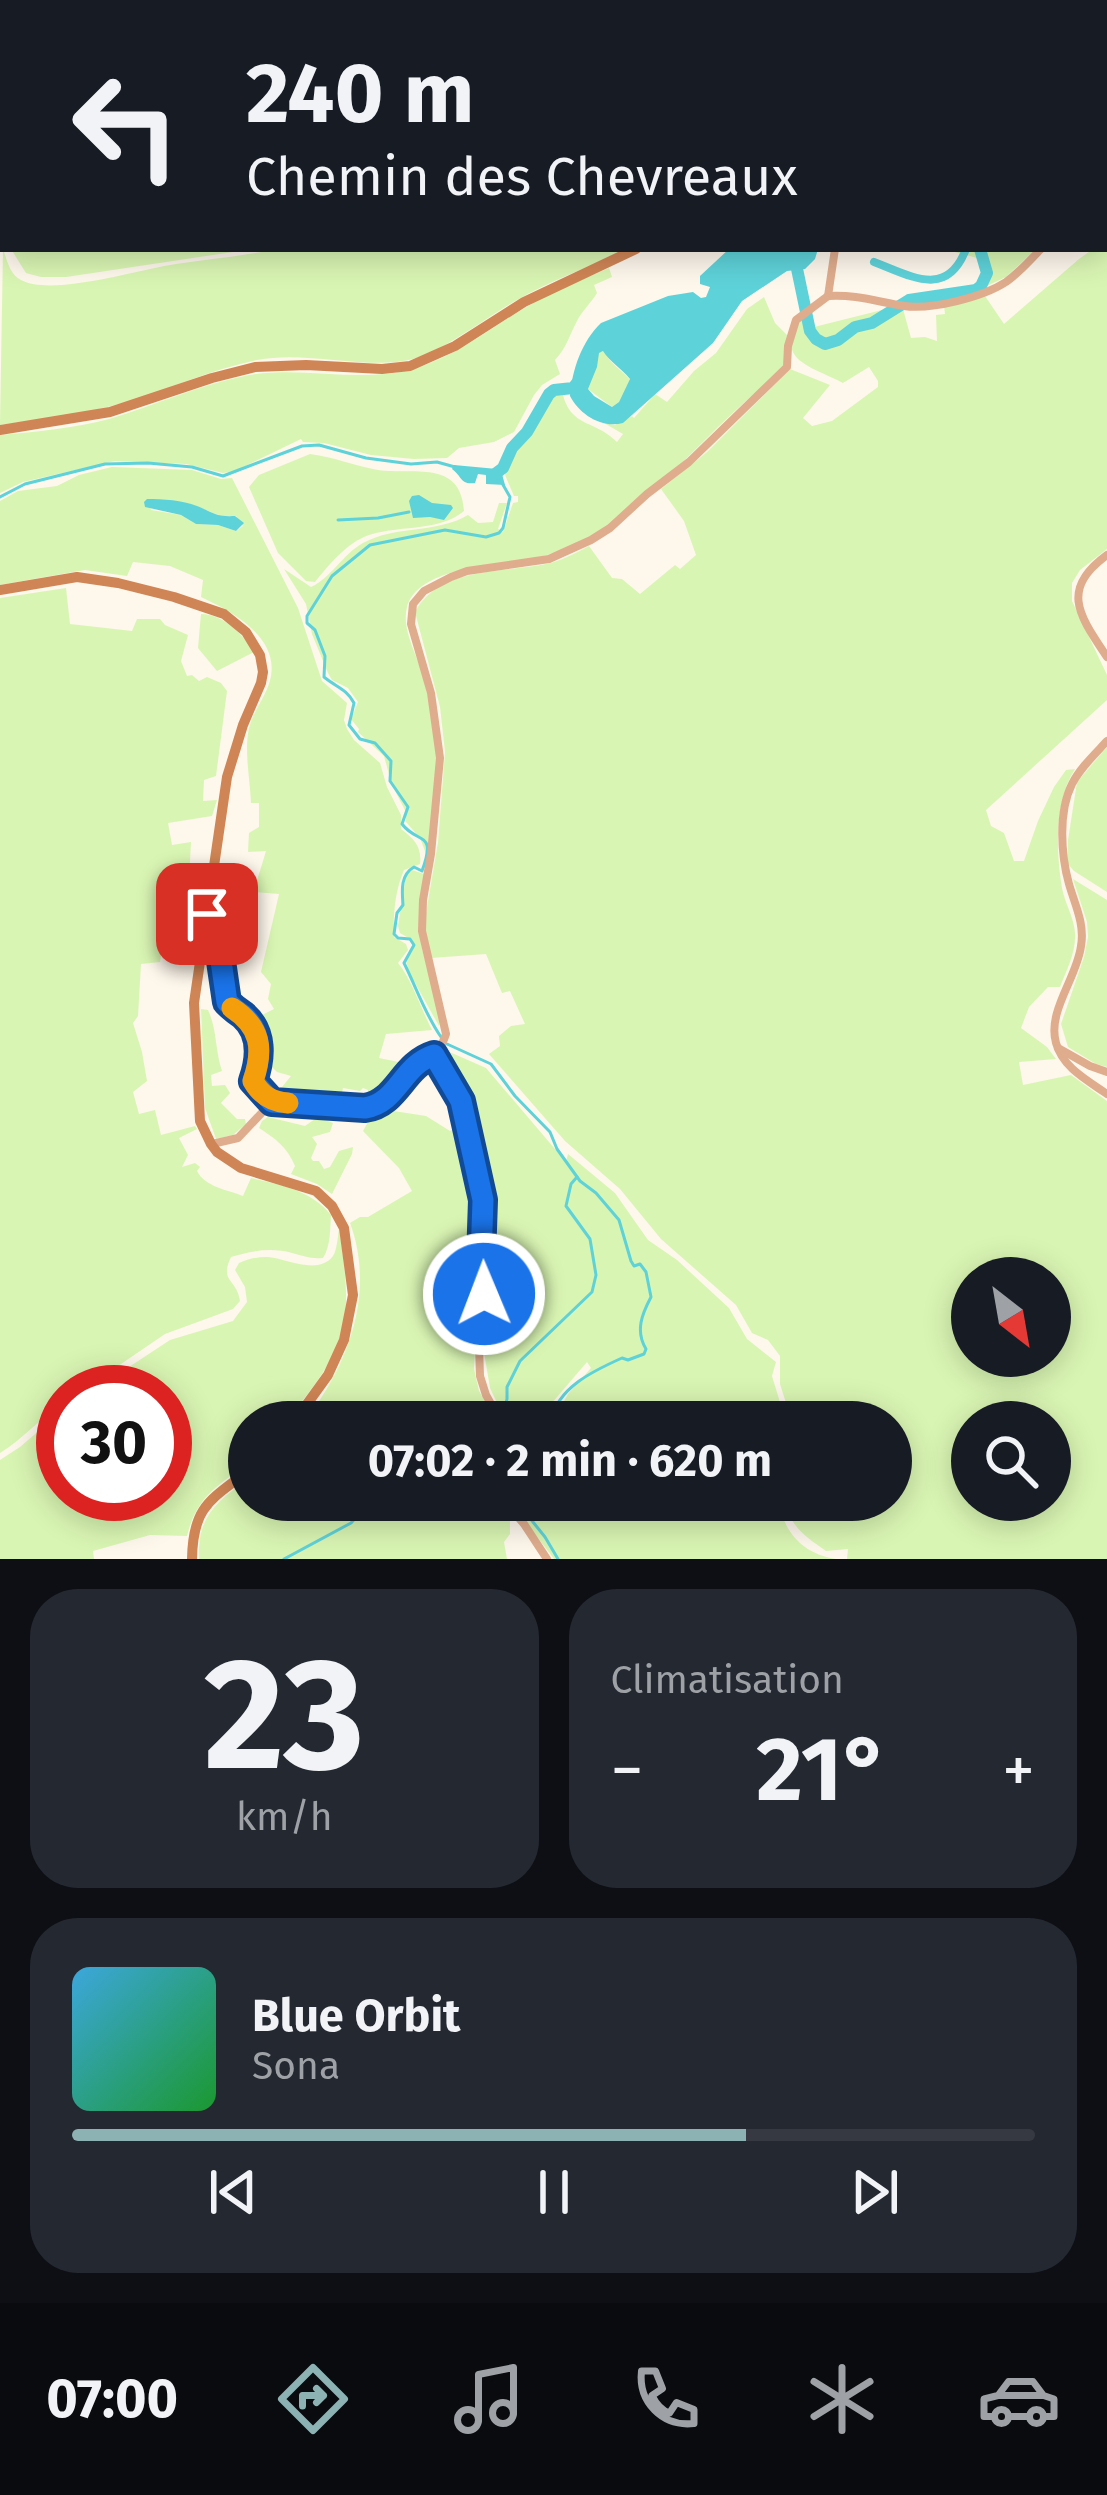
<!DOCTYPE html>
<html lang="fr">
<head>
<meta charset="utf-8">
<style>
	body { margin:0; font-family:"Fira Sans",sans-serif; background:#242831; color:#f1f3f6; height:100vh; display:flex; flex-direction:column; font-size:45px; white-space:nowrap }
	* { box-sizing:border-box; margin:0 }
	p { font-size:39px; color:#9ea1a6 }
	.icon { flex:none; width:66px; height:66px; fill:none; stroke:currentColor; stroke-width:2; stroke-linecap:round; stroke-linejoin:round }
	.map { position:relative; height:1559px; overflow:hidden }
	.drawer { display:flex; flex-direction:column; gap:30px; padding:30px; background:#0d0f14; flex:1 }
	.drawer>* { flex:none }
	.hud { position:absolute; left:0px; top:0px; width:1107px; height:252px; box-shadow:0 6px 30px #0003; background:#171b24; color:#f1f3f6; overflow:hidden }
	.needle { width:78px; rotate:149deg }
	.fabs { position:absolute; left:951px; top:1257px; display:grid; gap:24px }
	.fabs a { display:grid; place-items:center; width:120px; height:120px; border-radius:50%; background:#171b24; box-shadow:0 6px 30px #0003; font-size:60px }
	.speed { position:absolute; left:36px; top:1365px; display:flex; gap:24px; font-size:60px; font-weight:700; text-align:center }
	.speed>* { display:grid; place-content:center; width:156px; height:156px; border-radius:50%; background:#171b24; box-shadow:0 6px 30px #0003; line-height:1 }
	.speed .limit { border:18px solid #d22; background:#fff; color:#111 }
	.pin { position:absolute; display:grid; place-items:center; width:102px; height:102px; color:#fff; margin:-51px; border-radius:24px; box-shadow:0 6px 18px #0006 }
	.me { position:absolute; width:132px; margin:-66px; rotate:359deg; stroke-linejoin:round; filter:drop-shadow(0 0 9px #0008) }
	.turn { display:flex; align-items:center; gap:42px; height:252px; padding:0 48px; font-size:54px }
	.turn .icon { width:156px; height:156px; stroke-width:2.5 }
	.turn b { display:block; font-size:84px; line-height:102px }
	.big { font-size:90px; font-weight:700; line-height:1.1 }
	.drawer .widget { flex:1; display:flex; flex-direction:column; justify-content:center; gap:18px; min-width:0; padding:0 42px; border-radius:48px; background:#242831 }
	.drawer .dial { align-items:center; gap:0 }
	.dial b { font-size:156px; line-height:1 }
	.song { display:flex; align-items:center; gap:36px }
	.cover { width:144px; height:144px; border-radius:18px; background:linear-gradient(135deg,hsl(200 70% 55%),hsl(130 70% 35%)) }
	.played { height:12px; border-radius:6px; background:linear-gradient(90deg,#8cb2b3 70%,#363941 70%) }
	.keys { display:flex; justify-content:space-around; direction:ltr }
	.heat { display:flex; justify-content:space-between; align-items:center; font-size:66px; direction:ltr }
	.drawer .tiles { flex:1; display:grid; gap:30px; grid-template-columns:1fr 1fr }
	.widget:last-child { grid-column:span 2 }
	.trip { position:absolute; left:228px; top:1401px; width:684px; height:120px; border-radius:60px; background:#171b24; box-shadow:0 6px 30px #0003; font-weight:700; line-height:120px; text-align:center }
	.tabs { display:flex; height:192px; justify-content:space-around; align-items:center; background:#090b0e; color:#9ea1a6 }
	.tabs .icon { width:84px; height:84px }
	.tabs .current { color:#8cb2b3 }
	.tabs b { font-size:54px; color:#f1f3f6 }
	.map>svg:first-child { display:block }
	.green { fill:#d9f5b3; fill-rule:evenodd }
	.water { fill:#5ed2d9; fill-rule:evenodd }
	.lines { fill:none; stroke-linecap:round; stroke-linejoin:round }
	.stream { stroke:#5ed2d9; stroke-width:3 }
	.canal { stroke:#5ed2d9; stroke-width:8 }
	.river { stroke:#5ed2d9; stroke-width:12 }
	.minor { stroke:#dfac8d; stroke-width:8 }
	.secondary { stroke:#cf8555; stroke-width:10 }
	.route-casing { stroke:#114b97; stroke-width:30 }
	.route { stroke:#1a73e8; stroke-width:21 }
	.slow { stroke:#f59e0b; stroke-width:21 }
</style>
</head>
<body>
<div class="map">
<svg width="1107" height="1559" viewBox="0 0 1107 1559">
	<rect width="100%" height="100%" fill="#fef7ec"/>
	<g class="green">
		<polygon points="43,0 467,0 467,3 44,3"/>
		<polygon points="473,0 936,0 931,3 472,3"/>
		<polygon points="1067,0 1107,0 1107,206 1104,202 1104,3 1063,3"/>
		<path d="M1107,216V549L1080,570L1072,583V601L1107,675V700L986,810L991,826L1004,833L1014,861H1024L1038,821L1054,787L1066,770L1075,769C1054,801 1056,852 1062,888C1065,904 1074,917 1075,933C1076,953 1067,969 1060,987H1048L1029,1007L1021,1028L1047,1047L1056,1059L1019,1062L1023,1085L1071,1075L1107,1101V1559H847L848,1549L826,1551C806,1537 789,1526 785,1500H891V1422H792L780,1384V1356L768,1340L752,1333L736,1305L661,1239L620,1189L565,1141L489,1054L500,1046L499,1036L511,1026L525,1024L510,991L502,993L486,954L431,958L424,925L438,842L445,752L440,707L415,612C440,564 510,574 554,562C566,558 578,552 589,546L612,578L622,579L640,594L675,565L680,569L696,555L684,521L661,489L707,452L790,369L830,385L803,418L812,426L832,421L878,387V381L869,367L843,383C808,365 770,359 805,314L814,327L894,307L903,309L911,338L925,337L937,341L936,315L945,314L944,306L985,296L1004,324L1079,259L1093,249H1104V217ZM972,1278H1050V1356H972ZM972,1422H1050V1500H972Z"/>
		<path d="M3,249C7,260 10,275 21,280C52,297 140,269 176,264C210,259 243,256 277,249H624C589,268 551,280 517,300C487,317 444,351 413,359C368,371 307,350 257,360C212,369 170,389 126,402C85,414 42,419 0,425Z"/>
		<polygon points="11,249 253,249 66,277 41,277 26,273"/>
		<polygon points="944,249 1036,249 1006,277 978,290 987,274 977,258"/>
		<path d="M609,268L612,277L594,285L597,293C591,303 582,311 577,321C569,336 567,347 555,360L560,374L542,385L534,395L514,432L494,442L459,448L447,458L414,459L371,455L324,443L303,442L301,439L235,471L223,473L186,464L115,461L23,482L0,493V435C36,432 74,428 109,419C156,405 201,384 249,375C309,365 365,386 422,366C457,354 487,331 518,312C547,294 578,281 609,268Z"/>
		<path d="M764,297L775,323L787,335C786,343 788,355 786,362C782,378 758,389 747,400C686,454 629,530 547,555C512,565 419,563 407,607C401,630 418,656 423,677C430,704 436,731 438,758C440,793 430,832 426,867L425,851L420,838L406,822V812L392,785L384,756L358,732L359,729L351,719L358,702L348,688L332,680L328,673L312,634L306,604L284,569L311,587C331,578 343,554 363,543C396,525 436,534 468,515L478,523L493,522L499,503H507L498,529L503,532L513,503L518,502V496H514L505,475L507,456L530,431L548,401L550,389L561,386C568,429 593,418 617,442L623,434L604,423L615,425L632,416L634,418L655,394L667,402L694,371L716,353L747,309Z"/>
		<path d="M604,351C609,363 621,369 630,380L619,402L612,407L588,389L599,352Z"/>
		<path d="M310,454C334,457 355,466 378,470C413,475 461,459 464,511C438,533 395,524 364,537C344,546 328,566 315,582L306,581L278,553L249,487L259,475Z"/>
		<path d="M112,467L192,470L221,479L232,478L298,608L322,681L347,703L344,720L347,729L354,740L380,763L387,787L401,815V829C414,839 422,846 420,864L404,870C395,891 393,914 394,937L406,944L408,950L398,963C412,980 421,1009 432,1030L386,1034L379,1058L408,1064L386,1097L369,1094L368,1090L363,1088L360,1091L343,1088L340,1102L273,1098L291,1076L277,1072L272,1067L273,1053L265,1052L259,1029L262,1025L258,1017L274,1009L268,999L271,984L261,972L279,894L254,892L240,961L231,967L225,965L221,935C249,913 256,884 266,851L248,852L249,833L259,827V803H251C250,779 244,750 249,728C254,709 268,694 271,676C278,636 231,611 201,597L203,580L170,566L133,562L127,576L85,570L0,585V501L18,491L57,486L79,475ZM148,499C164,500 182,500 198,507C215,513 216,517 236,516L243,526L236,531L218,525L196,524L181,515L151,510Z"/>
		<path d="M66,588L70,624L132,631L137,619H160L165,625L188,635L181,661L187,676L192,675L199,681L207,677L221,683L227,691L216,776L204,780L203,801L217,800L212,816L168,823L172,845L191,842L189,880L205,883L199,922C166,924 179,931 158,943L162,950L160,962L141,964L138,1016L133,1023L142,1052L147,1081L133,1092L139,1114L155,1110L161,1135L195,1126L197,1129L179,1138L188,1155L182,1167L195,1163L200,1167L197,1171C205,1187 228,1190 243,1196L251,1178C281,1185 311,1190 331,1215C330,1228 331,1246 323,1258C310,1259 304,1256 292,1253C271,1247 251,1251 231,1257C219,1282 237,1279 240,1301L233,1309L165,1334L80,1392H63V1403C40,1418 23,1439 0,1453V598Z"/>
		<path d="M201,614C223,614 243,634 254,652L217,671L198,648Z"/>
		<polygon points="1107,747 1107,892 1074,871 1068,864 1068,840 1077,782"/>
		<path d="M412,870L424,874C422,896 417,920 421,942C425,970 442,997 439,1026L409,972L406,961L412,951V940L400,933L398,926L406,875Z"/>
		<polygon points="1073,879 1107,900 1107,1067 1096,1064 1068,1047 1061,1024 1084,957 1088,937 1087,922"/>
		<path d="M201,1009L208,1010C217,1029 215,1050 222,1071L211,1075L212,1086L225,1085L230,1093L221,1103L237,1119H245L246,1124L233,1135L216,1139L205,1108Z"/>
		<polygon points="445,1050 486,1068 566,1162 568,1154 615,1193 648,1240 677,1260 729,1308 747,1339 776,1362 772,1376 786,1422 553,1422 568,1394 591,1368 587,1362 551,1404 544,1422 506,1422 490,1388 483,1346 491,1297 485,1264 488,1208 486,1185 461,1085 440,1059"/>
		<path d="M387,1110L426,1116L450,1131L461,1124L479,1206L478,1256L482,1316L476,1327L474,1369L479,1391L497,1422H304C348,1366 376,1293 350,1223L360,1217H368L412,1191L399,1168L363,1131L372,1115Z"/>
		<path d="M268,1117L305,1126L318,1117L333,1123L330,1132L312,1137L317,1144L311,1158L313,1161H319L324,1169L330,1167L339,1151L353,1147L352,1154L332,1194L317,1184L291,1174L295,1166C287,1147 276,1139 259,1128L262,1121Z"/>
		<path d="M339,1228C344,1264 352,1307 339,1342C327,1372 305,1397 286,1422H249V1463C217,1486 197,1496 187,1536L150,1535L93,1551L94,1559H0V1460L20,1447L63,1410V1494H165V1392H91L170,1340L233,1321L247,1302L245,1287L235,1270L239,1263C248,1259 257,1257 267,1257C286,1258 318,1276 333,1256C337,1250 338,1236 339,1228Z"/>
		<path d="M249,1479V1500H498L510,1518V1534L504,1542L507,1559H199C197,1517 216,1501 249,1479Z"/>
		<path d="M509,1500H531V1506L538,1514L540,1500H778C784,1533 803,1554 836,1559H554Z"/>
	</g>
	<g class="water">
		<path d="M729,249H818L815,259L805,269L787,271L742,301L713,343L623,423C602,429 579,414 570,396C572,370 582,341 601,323L668,296L693,292L701,298L706,297L710,287L700,284V276ZM603,351C610,362 621,368 630,379L619,402L612,407L594,396L588,389L597,367L599,353Z"/>
		<path d="M454,465L497,469L502,474L505,485L486,484V475L478,474L475,483C460,485 462,476 452,469Z"/>
		<polygon points="419,495 432,503 451,505 453,508 444,520 430,517 413,518 409,501 412,496"/>
		<path d="M147,499C164,499 182,500 197,506C214,513 216,517 235,516L244,523L236,531L218,525L196,524L181,515L145,507L144,502Z"/>
	</g>
	<g class="lines">
		<g class="stream">
			<polyline points="0,497 25,484 105,464 148,463 192,467 223,476 302,446 319,445 366,458 411,464 437,462 455,467"/>
			<polyline points="338,520 378,518 409,512"/>
			<path d="M441,1037C425,1014 417,989 404,963L414,945L410,939L398,938L394,934L397,913L403,905C402,891 400,875 414,867L422,871C437,830 418,845 402,824L408,807L390,781L391,761L375,743L360,739L349,725L354,703C347,689 336,687 324,677L325,656L315,630L307,623V616L332,576L370,545L445,530L486,537L499,533L503,528L510,497L502,483"/>
			<path d="M447,1044L491,1064L515,1096L550,1132L557,1149L580,1181L596,1193L619,1220L631,1261L634,1266L640,1264L646,1272L651,1297C642,1314 635,1331 646,1349L644,1354L628,1360L622,1358C593,1371 558,1387 550,1422"/>
			<polyline points="503,1415 507,1399 507,1387 520,1361 592,1292 596,1275 590,1239 566,1206 571,1184 577,1177"/>
			<polyline points="531,1500 529,1517 545,1537 558,1559"/>
			<polyline points="284,1559 351,1523 368,1504 365,1500"/>
		</g>
		<path class="canal" d="M874,262C911,276 947,299 966,249"/>
		<g class="river">
			<polyline points="1104,51 1107,48"/>
			<polyline points="796,264 810,331 816,339 825,344 838,340 855,327 872,323 909,300 976,290 981,286 987,273 980,249"/>
			<polyline points="495,474 503,468 512,448 527,432 549,394 554,390 573,388 581,378"/>
		</g>
		<g class="minor">
			<polyline points="33,0 37,3"/>
			<polyline points="0,112 3,107"/>
			<polyline points="1104,213 1107,212"/>
			<path d="M828,296C854,294 879,302 904,306C932,310 983,297 1006,282C1019,273 1030,260 1041,249"/>
			<path d="M1107,555C1059,590 1080,616 1107,657"/>
			<path d="M1107,741C1095,754 1080,768 1072,784C1058,812 1061,855 1069,884C1075,905 1085,924 1081,946C1077,978 1047,1011 1056,1043C1063,1068 1087,1080 1107,1094"/>
			<path d="M208,915C222,932 222,978 227,1002C232,1007 237,1011 243,1015C263,1032 261,1058 253,1081L272,1102L365,1108C373,1107 377,1107 385,1102C396,1095 401,1079 410,1069C425,1053 438,1059 446,1034L422,931L423,900L431,854L440,758L431,693L411,624L413,604L424,591L451,577L467,571L549,559L591,540L610,528L647,494L689,462L787,367L788,346L796,320L828,296L835,249"/>
			<polyline points="1058,1048 1090,1066 1107,1072"/>
			<polyline points="434,1055 462,1101 483,1200 481,1259 487,1310 479,1347 480,1376 486,1395 501,1422"/>
			<polyline points="212,1144 238,1138 272,1102"/>
			<polyline points="503,1500 524,1524 547,1559"/>
		</g>
		<g class="secondary">
			<polyline points="22,3 23,0"/>
			<polyline points="1053,3 1057,0"/>
			<polyline points="0,27 3,24"/>
			<polyline points="0,430 110,412 212,378 255,367 306,365 382,369 410,366 455,346 524,302 636,249"/>
			<polyline points="0,590 77,577 118,583 174,597 224,614 246,632 260,655 263,672 261,683 243,725 227,777 194,1003 200,1121 211,1144 217,1152 241,1168 316,1191 332,1206 344,1228 353,1295 344,1340 328,1375 294,1422"/>
			<path d="M192,1559C193,1505 211,1500 249,1470"/>
		</g>
	</g>
	<g class="lines">
		<defs>
			<path id="route" d="M207,914L216,927L227,1002C232,1007 237,1011 243,1015C263,1032 261,1058 253,1081L272,1102L365,1108C398,1103 402,1065 434,1055L461,1101L483,1200L481,1259L484,1294"/>
		</defs>
		<use href="#route" class="route-casing"/>
		<use href="#route" class="route"/>
		<path class="slow" d="M232,1008C261,1027 264,1049 253,1081C261,1095 271,1102 288,1103"/>
	</g>
</svg>
<div class="fabs">
<a><svg class="needle" viewBox="-14 -14 28 28"><path d="M0-13l5 13h-10z" fill="#e53935"/><path d="M0 13l5-13h-10z" fill="#9ea1a6"/></svg></a>
<a><svg class="icon" aria-label="search" viewBox="0 0 24 24"><circle cx="10" cy="10" r="6"/><path d="M15 15l6 6"/></svg></a>
</div>
<div class="speed"><div class="limit">30</div></div>
<div class="pin" style="left:207px;top:914px;background:#d93025"><svg class="icon" aria-label="arrive" viewBox="0 0 24 24"><path d="M6 21V4h12l-3 4 3 4H6"/></svg></div>
<svg class="me" style="left:484px;top:1294px" viewBox="-20 -20 40 40"><circle r="17" fill="#1a73e8" stroke="#fff" stroke-width="3"/><path d="M0-11L8 9 0 5-8 9z" fill="#fff"/></svg>
<div class="trip">07:02 · 2 min · 620 m</div>
<div class="hud">
<div class="turn"><svg class="icon" aria-label="left" viewBox="0 0 24 24"><path d="M17 20v-9H6M10 6l-5 5 5 5"/></svg><div><b>240 m</b>Chemin des Chevreaux</div></div>
</div>
</div>
<section class="drawer">
<div class="tiles">
<div class="widget dial"><b>23</b><p>km/h</p></div>
<div class="widget"><p>Climatisation</p>
<div class="heat"><a>−</a><b class="big">21°</b><a>+</a></div>
</div>
<div class="widget">
<div class="song"><i class="cover"></i><div><b>Blue Orbit</b><p>Sona</p></div></div>
<div class="played"></div>
<div class="keys"><svg class="icon" aria-label="previous" viewBox="0 0 24 24"><path d="M18 5L8 12l10 7zM5 5v14"/></svg><svg class="icon" aria-label="pause" viewBox="0 0 24 24"><path d="M8 5v14M16 5v14"/></svg><svg class="icon" aria-label="next" viewBox="0 0 24 24"><path d="M6 5l10 7-10 7zM19 5v14"/></svg></div>
</div>
</div>
</section>
<nav class="tabs">
<b>07:00</b>
<svg class="icon current" aria-label="directions" viewBox="0 0 24 24"><path d="M12 3l9 9-9 9-9-9zM9 14v-3h6M13 9l2 2-2 2"/></svg>
<svg class="icon" aria-label="music" viewBox="0 0 24 24"><path d="M9 18V5l10-2v13"/><circle cx="6" cy="18" r="3"/><circle cx="16" cy="16" r="3"/></svg>
<svg class="icon" aria-label="phone" viewBox="0 0 24 24"><path d="M5 4h4l2 5-3 2q2 4 5 5l2-3 5 2v4C11 20 4 13 5 4z"/></svg>
<svg class="icon" aria-label="climate" viewBox="0 0 24 24"><path d="M12 3v18M4 7l16 10M4 17L20 7"/></svg>
<svg class="icon" aria-label="car" viewBox="0 0 24 24"><path d="M5 17H2v-5l4-1 3-4h7l3 4 3 1v5h-3M9 17h6M6 11h13"/><circle cx="7" cy="17" r="2"/><circle cx="17" cy="17" r="2"/></svg>
</nav>
</body>
</html>
